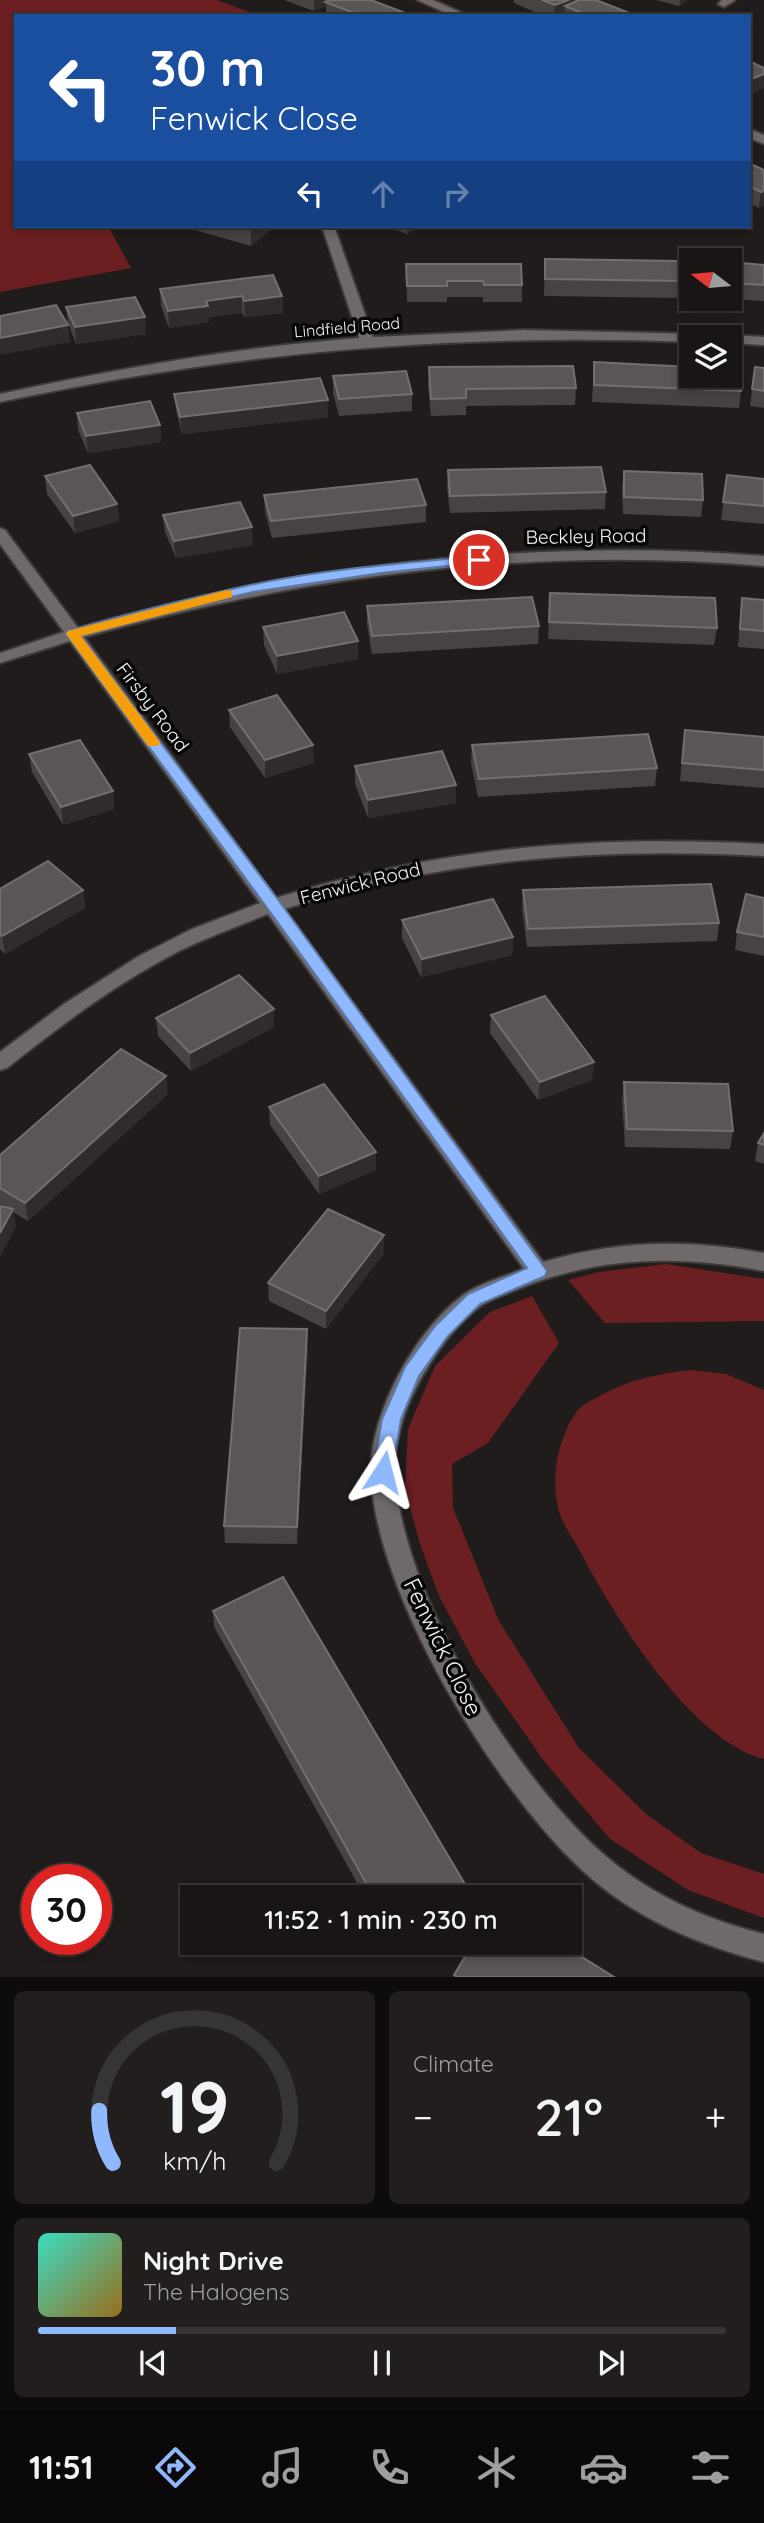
<!DOCTYPE html>
<html lang="en">
<head>
<meta charset="utf-8">
<style>
	body { margin:0; font-family:Quicksand,sans-serif; background:#211e1d; color:#f1f3f6; height:100vh; display:flex; flex-direction:column; font-size:26px; white-space:nowrap }
	* { box-sizing:border-box; margin:0 }
	p { font-size:23px; color:#9f9fa0 }
	.icon { flex:none; width:38px; height:38px; fill:none; stroke:currentColor; stroke-width:2; stroke-linecap:round; stroke-linejoin:round }
	.map { position:relative; height:1977px; overflow:hidden }
	.sheet { display:flex; flex-direction:column; gap:14px; padding:14px; background:#0d0c0b; flex:1 }
	.sheet>* { flex:none }
	.banner { position:absolute; left:14px; top:14px; width:737px; height:214px; border-radius:0px; box-shadow:0 4px 10px #0003,0 0 0 2px #363434; background:#1a4fa0; color:#fff; overflow:hidden }
	.needle { width:46px; rotate:286deg }
	.tools { position:absolute; left:679px; top:248px; display:grid; gap:14px }
	.tools a { display:grid; place-items:center; width:63px; height:63px; border-radius:0px; background:#181514; box-shadow:0 4px 10px #0003,0 0 0 2px #363434; font-size:35px }
	.speed { position:absolute; left:21px; top:1864px; display:flex; gap:14px; font-size:35px; font-weight:700; text-align:center }
	.speed>* { display:grid; place-content:center; width:91px; height:91px; border-radius:50%; background:#181514; box-shadow:0 4px 10px #0003,0 0 0 2px #363434; line-height:1 }
	.speed .limit { border:10px solid #d22; background:#fff; color:#111 }
	.pin { position:absolute; display:grid; place-items:center; width:60px; height:60px; color:#fff; margin:-30px; border:4px solid #fff; border-radius:50%; box-shadow:0 2px 7px #0007 }
	.me { position:absolute; width:77px; margin:-38px; rotate:9deg; stroke-linejoin:round; filter:drop-shadow(0 0 5px #0008) }
	.turn { display:flex; align-items:center; gap:24px; height:147px; padding:0 21px; font-size:32px }
	.turn .icon { width:91px; height:91px; stroke-width:2.5 }
	.turn b { display:block; font-size:49px; line-height:60px }
	.lanes { display:flex; align-items:center; height:66px; padding:0 21px; background:#0003; justify-content:center; gap:35px; direction:ltr }
	.lanes .off { opacity:.35 }
	.big { font-size:52px; font-weight:600; line-height:1.1 }
	.sheet .tile { flex:1; display:flex; flex-direction:column; justify-content:center; gap:10px; min-width:0; padding:0 24px; border-radius:10px; background:#211e1d }
	.sheet .dial { align-items:center; gap:0 }
	.dial svg { height:182px; overflow:visible; fill:none; stroke:#363434; stroke-width:7; stroke-linecap:round; text-anchor:middle }
	.dial text { fill:#f1f3f6; stroke:none }
	.song { display:flex; align-items:center; gap:21px }
	.cover { width:84px; height:84px; border-radius:10px; background:linear-gradient(135deg,hsl(170 70% 55%),hsl(40 70% 35%)) }
	.played { height:7px; border-radius:4px; background:linear-gradient(90deg,#8fb8fd 20%,#363434 20%) }
	.keys { display:flex; justify-content:space-around; direction:ltr }
	.heat { display:flex; justify-content:space-between; align-items:center; font-size:38px; direction:ltr }
	.sheet .tiles { flex:1; display:grid; gap:14px; grid-template-columns:1fr 1fr }
	.tile:last-child { grid-column:span 2 }
	.trip { position:absolute; left:180px; top:1885px; width:402px; height:70px; border-radius:0px; background:#181514; box-shadow:0 4px 10px #0003,0 0 0 2px #363434; font-weight:600; line-height:70px; text-align:center }
	.menu { display:flex; height:112px; justify-content:space-around; align-items:center; background:#0a0808; color:#9f9fa0 }
	.menu .icon { width:49px; height:49px }
	.menu .active { color:#8fb8fd }
	.menu b { font-size:32px; color:#f1f3f6 }
	.map>svg:first-child { display:block }
	.green { fill:#6c1f20 }
	.lines { fill:none; stroke-linecap:round; stroke-linejoin:round }
	.minor-casing { stroke:#3d3a3a; stroke-width:4 }
	.minor { fill:#6f6a69; fill-rule:evenodd }
	.wall { fill:#474343 }
	.shaded-wall { fill:#302c2b }
	.building { fill:#5a5656; stroke:#726f6e; stroke-width:2 }
	.route { fill:#8fb8fd; stroke:#5d78a4; stroke-width:2 }
	.slow { fill:#f59e0b }
	.labels { text-anchor:middle; stroke-width:7; stroke-linejoin:round; paint-order:stroke }
	.far-street-label { font-size:16px; fill:#f5f3f2; stroke:#080707 }
	.street-label { font-size:19px; fill:#f5f3f2; stroke:#080707 }
	.near-street-label { font-size:23px; fill:#f5f3f2; stroke:#080707 }
</style>
</head>
<body>
<div class="map">
<svg width="764" height="1977" viewBox="0 0 764 1977">
	<rect width="100%" height="100%" fill="#201c1b"/>
	<g class="green">
		<polygon points="0,0 217,0 260,16 16,16 16,226 108,226 131,268 0,292"/>
		<polygon points="666,1264 764,1279 764,1321 605,1323 568,1280 599,1272"/>
		<polygon points="532,1296 559,1343 488,1443 452,1464 453,1508 499,1621 579,1748 646,1814 701,1853 764,1874 764,1918 688,1890 610,1839 544,1761 475,1663 439,1596 420,1544 405,1489 408,1429 435,1366 490,1312"/>
		<path d="M691,1370L726,1374L764,1390V1759C691,1741 614,1616 581,1553C574,1540 563,1525 559,1511C550,1480 558,1435 578,1410C582,1405 590,1401 596,1398C627,1380 656,1374 691,1370Z"/>
	</g>
	<g class="lines">
		<defs>
			<g id="minor">
				<polygon points="417,0 433,0 469,16 453,16"/>
				<polygon points="722,0 735,0 724,7 718,4"/>
				<polygon points="749,129 764,135 764,144 749,138"/>
				<path d="M322,226H334L373,337L525,330L701,334L708,338H691V342C451,333 235,352 0,402V394C118,369 238,347 359,338Z"/>
				<polygon points="730,335 764,337 764,345 730,343 730,338 724,338"/>
				<path d="M0,528L5,530L78,628C301,566 533,537 764,556V566C535,546 305,575 84,637L276,898C442,847 592,835 764,844V856C597,847 444,859 284,909L543,1262C618,1240 688,1239 764,1253V1271C681,1255 602,1256 523,1287C510,1293 494,1297 482,1305C457,1322 437,1351 422,1377C406,1404 393,1441 395,1473C401,1595 522,1793 619,1867C662,1900 711,1921 764,1934V1962C698,1945 632,1917 582,1870C495,1790 372,1590 371,1470C371,1411 417,1327 466,1293C483,1282 505,1276 524,1269L268,914C238,926 208,937 179,951C117,983 61,1025 7,1068L0,1070V1052L64,1004L139,956L192,929L260,903L70,641L0,663V653L64,632L0,544Z"/>
			</g>
		</defs>
		<use href="#minor" class="minor-casing"/>
		<use href="#minor" class="minor"/>
	</g>
	<g class="wall">
		<polygon points="284,0 371,0 413,16 326,16 326,6 314,11"/>
		<polygon points="514,0 596,0 637,16 544,16 514,3"/>
		<polygon points="656,0 687,0 679,6"/>
		<polygon points="749,163 764,170 759,208 749,203"/>
		<polygon points="194,226 272,226 272,229 251,246 195,230"/>
		<polygon points="386,226 421,226 407,234"/>
		<polygon points="545,259 683,281 682,298 544,296"/>
		<polygon points="730,262 764,265 764,301 730,299"/>
		<polygon points="406,264 522,285 522,302 483,302 483,297 447,297 447,302 407,302"/>
		<polygon points="160,289 282,296 283,313 245,317 242,313 209,317 209,322 169,328 161,306"/>
		<polygon points="66,307 146,334 76,344 68,323"/>
		<polygon points="594,362 741,391 739,408 592,402"/>
		<polygon points="429,367 576,388 575,405 466,406 466,415 431,416 428,384"/>
		<polygon points="755,367 764,368 764,408 750,406"/>
		<polygon points="333,376 412,394 412,411 339,416 333,393"/>
		<polygon points="174,394 328,417 182,434 176,410"/>
		<polygon points="77,413 160,425 161,442 88,453 78,430"/>
		<polygon points="448,470 606,492 605,509 450,513 447,488"/>
		<polygon points="624,471 703,500 701,517 623,514 622,488"/>
		<polygon points="727,475 764,479 764,524 721,520"/>
		<polygon points="45,476 117,504 119,521 75,533 47,494"/>
		<polygon points="264,495 426,505 426,522 272,538 265,512"/>
		<polygon points="163,515 253,545 176,558 165,532"/>
		<polygon points="550,593 717,628 714,645 548,639"/>
		<polygon points="742,598 764,600 764,649 738,647"/>
		<polygon points="367,607 539,626 538,644 372,654 367,624"/>
		<polygon points="263,627 358,641 358,659 277,674 264,645"/>
		<polygon points="229,710 314,763 265,778 230,727"/>
		<polygon points="685,730 764,737 764,788 680,781"/>
		<polygon points="472,745 657,768 655,786 478,797 471,763"/>
		<polygon points="29,754 113,791 114,809 63,825 32,772"/>
		<polygon points="355,766 456,803 368,818 355,784"/>
		<polygon points="0,889 83,890 85,908 5,954 0,949"/>
		<polygon points="523,890 719,923 717,941 527,947 522,908"/>
		<polygon points="764,898 764,956 735,950 737,932"/>
		<polygon points="402,920 513,937 512,955 421,977 402,938"/>
		<polygon points="274,1009 274,1027 191,1071 158,1036 156,1018"/>
		<polygon points="491,1015 592,1080 538,1100 490,1033"/>
		<polygon points="624,1082 733,1131 730,1149 625,1147 622,1100"/>
		<polygon points="168,1094 28,1221 13,1212 16,1227 6,1207 0,1204 0,1155"/>
		<polygon points="269,1107 376,1152 376,1170 319,1194 270,1125"/>
		<polygon points="764,1133 764,1164 755,1161 758,1143"/>
		<polygon points="384,1235 384,1253 326,1329 269,1301 268,1283"/>
		<polygon points="308,1346 297,1544 225,1543 224,1526"/>
		<polygon points="213,1611 472,1896 472,1897 365,1897 214,1627"/>
		<polygon points="391,1942 417,1942 397,1954"/>
	</g>
	<g class="shaded-wall">
		<polygon points="314,0 337,0 325,2 326,6 314,11"/>
		<polygon points="569,0 579,0 565,6 564,16 554,16 555,5"/>
		<polygon points="680,0 687,0 679,6"/>
		<polygon points="764,74 764,88 749,95 749,80"/>
		<polygon points="764,190 764,205 759,208 761,192"/>
		<polygon points="255,226 272,226 272,229 251,246 251,229"/>
		<polygon points="407,226 421,226 407,234"/>
		<polygon points="242,296 242,313 209,317 209,322 169,328 168,311 206,301"/>
		<polygon points="282,296 283,313 245,317 244,301"/>
		<polygon points="145,317 146,334 76,344 75,327"/>
		<polygon points="68,325 70,342 0,355 0,338"/>
		<polygon points="328,400 328,417 182,434 180,417"/>
		<polygon points="160,425 161,442 88,453 86,436"/>
		<polygon points="117,504 119,521 75,533 73,516"/>
		<polygon points="252,527 253,545 176,558 174,541"/>
		<polygon points="358,641 358,659 277,674 277,656"/>
		<polygon points="313,745 314,763 265,778 265,760"/>
		<polygon points="456,785 456,803 368,818 368,800"/>
		<polygon points="113,791 114,809 63,825 61,807"/>
		<polygon points="83,890 85,908 5,954 2,936"/>
		<polygon points="513,937 512,955 421,977 422,959"/>
		<polygon points="274,1009 274,1027 191,1071 190,1053"/>
		<polygon points="594,1062 592,1080 538,1100 540,1082"/>
		<polygon points="166,1076 168,1094 28,1221 25,1203"/>
		<polygon points="376,1152 376,1170 319,1194 319,1176"/>
		<polygon points="13,1209 16,1227 0,1257 0,1233"/>
		<polygon points="384,1235 384,1253 326,1329 326,1311"/>
		<polygon points="307,1329 308,1346 297,1544 297,1527"/>
		<polygon points="397,1942 417,1942 397,1954"/>
	</g>
	<g class="building">
		<polygon points="330,0 371,0 413,16 362,16 325,2"/>
		<polygon points="542,0 569,0 555,5"/>
		<polygon points="579,0 596,0 637,16 588,16 565,6"/>
		<polygon points="749,61 764,68 764,74 749,80"/>
		<polygon points="749,163 764,170 764,190 761,192 749,186"/>
		<polygon points="237,226 255,226 251,229"/>
		<polygon points="545,259 681,261 683,281 545,279"/>
		<polygon points="730,262 764,265 764,285 730,283"/>
		<polygon points="406,264 521,264 522,285 484,285 483,281 447,281 447,286 407,286"/>
		<polygon points="273,275 282,296 244,301 242,296 206,301 208,306 168,311 160,289"/>
		<polygon points="135,297 145,317 75,327 66,307"/>
		<polygon points="56,305 68,325 0,338 0,316"/>
		<polygon points="594,362 691,367 691,376 730,376 730,368 740,369 741,391 594,385"/>
		<polygon points="573,366 576,388 466,389 466,398 431,399 429,367"/>
		<polygon points="755,367 764,368 764,391 752,389"/>
		<polygon points="406,371 412,394 339,399 333,376"/>
		<polygon points="320,378 328,400 180,417 174,394"/>
		<polygon points="150,401 160,425 86,436 77,413"/>
		<polygon points="90,465 117,504 73,516 45,476"/>
		<polygon points="601,467 606,492 450,496 448,470"/>
		<polygon points="624,471 702,474 703,500 624,497"/>
		<polygon points="727,475 764,479 764,506 723,502"/>
		<polygon points="417,479 426,505 271,521 264,495"/>
		<polygon points="240,502 252,527 174,541 163,515"/>
		<polygon points="550,593 715,598 717,628 549,622"/>
		<polygon points="532,597 539,626 372,636 367,606"/>
		<polygon points="742,598 764,600 764,631 740,629"/>
		<polygon points="344,612 358,641 277,656 263,627"/>
		<polygon points="277,695 313,745 265,760 229,710"/>
		<polygon points="685,730 764,737 764,770 682,763"/>
		<polygon points="648,734 657,768 479,779 472,745"/>
		<polygon points="80,740 113,791 61,807 29,754"/>
		<polygon points="442,751 456,785 368,800 355,766"/>
		<polygon points="48,861 83,890 2,936 0,934 0,889"/>
		<polygon points="711,884 719,923 528,929 523,890"/>
		<polygon points="746,894 764,898 764,937 737,932"/>
		<polygon points="493,899 513,937 422,959 402,920"/>
		<polygon points="239,975 274,1009 190,1053 156,1018"/>
		<polygon points="545,996 594,1062 540,1082 491,1015"/>
		<polygon points="121,1049 166,1076 25,1203 0,1188 0,1155"/>
		<polygon points="624,1082 728,1084 733,1131 627,1129"/>
		<polygon points="324,1084 376,1152 319,1176 269,1107"/>
		<polygon points="764,1133 764,1145 758,1143"/>
		<polygon points="0,1206 13,1209 0,1233"/>
		<polygon points="328,1209 384,1235 326,1311 268,1283"/>
		<polygon points="240,1328 307,1329 297,1527 224,1526"/>
		<polygon points="283,1577 472,1896 374,1897 213,1611"/>
		<polygon points="474,1942 558,1942 614,1977 457,1977 454,1975"/>
	</g>
	<path class="route" d="M479,556L484,557V562L381,573L253,592L152,615L81,636L279,901L547,1271L545,1276L480,1304L448,1336L419,1376L401,1419L392,1472L389,1478L383,1480L376,1478L373,1472L382,1419L405,1367L435,1326L468,1294L527,1268L268,909L66,634L68,631C128,614 189,598 250,585C325,569 403,563 479,556Z"/>
	<polygon class="slow" points="227,590 232,591 232,597 81,636 160,742 158,746 148,746 66,634 68,631"/>
	<g class="labels">
		<g class="far-street-label">
			<text transform="translate(347 327) rotate(-5)" y="6">Lindfield Road</text>
		</g>
		<g class="street-label">
			<text transform="translate(586 536) rotate(-1)" y="7">Beckley Road</text>
			<text transform="translate(153 707) rotate(53)" y="7">Firsby Road</text>
			<text transform="translate(360 883) rotate(-14)" y="7">Fenwick Road</text>
		</g>
		<g class="near-street-label">
			<text transform="translate(443 1647) rotate(64)" y="8">Fenwick Close</text>
		</g>
	</g>
</svg>
<div class="tools">
<a><svg class="needle" viewBox="-14 -14 28 28"><path d="M0-13l5 13h-10z" fill="#e53935"/><path d="M0 13l5-13h-10z" fill="#9f9fa0"/></svg></a>
<a><svg class="icon" aria-label="layers" viewBox="0 0 24 24"><path d="M12 4l9 5-9 5-9-5zM3 14l9 5 9-5"/></svg></a>
</div>
<div class="speed"><div class="limit">30</div></div>
<div class="pin" style="left:479px;top:560px;background:#d93025"><svg class="icon" aria-label="arrive" viewBox="0 0 24 24"><path d="M6 21V4h12l-3 4 3 4H6"/></svg></div>
<svg class="me" style="left:383px;top:1472px" viewBox="-20 -20 40 40"><path d="M0-17L14 15 0 8-14 15z" fill="#8fb8fd" stroke="#fff" stroke-width="4"/></svg>
<div class="trip">11:52 · 1 min · 230 m</div>
<div class="banner">
<div class="turn"><svg class="icon" aria-label="left" viewBox="0 0 24 24"><path d="M17 20v-9H6M10 6l-5 5 5 5"/></svg><div><b>30 m</b>Fenwick Close</div></div>
<div class="lanes"><svg class="icon" aria-label="left" viewBox="0 0 24 24"><path d="M17 20v-9H6M10 6l-5 5 5 5"/></svg><svg class="icon off" aria-label="ahead" viewBox="0 0 24 24"><path d="M12 20V5M6 11l6-6 6 6"/></svg><svg class="icon off" aria-label="right" viewBox="0 0 24 24"><path d="M7 20v-9h11M14 6l5 5-5 5"/></svg></div>
</div>
</div>
<section class="sheet">
<div class="tiles">
<div class="tile dial"><svg viewBox="0 0 100 80">
<path d="M14 69A42 42 0 1 1 86 69"/>
<path d="M14 69A42 42 0 0 1 8 46" stroke="#8fb8fd"/>
<text x="50" y="56" font-size="32" font-weight="700">19</text>
<text x="50" y="72" font-size="11">km/h</text>
</svg></div>
<div class="tile"><p>Climate</p>
<div class="heat"><a>−</a><b class="big">21°</b><a>+</a></div>
</div>
<div class="tile">
<div class="song"><i class="cover"></i><div><b>Night Drive</b><p>The Halogens</p></div></div>
<div class="played"></div>
<div class="keys"><svg class="icon" aria-label="previous" viewBox="0 0 24 24"><path d="M18 5L8 12l10 7zM5 5v14"/></svg><svg class="icon" aria-label="pause" viewBox="0 0 24 24"><path d="M8 5v14M16 5v14"/></svg><svg class="icon" aria-label="next" viewBox="0 0 24 24"><path d="M6 5l10 7-10 7zM19 5v14"/></svg></div>
</div>
</div>
</section>
<nav class="menu">
<b>11:51</b>
<svg class="icon active" aria-label="directions" viewBox="0 0 24 24"><path d="M12 3l9 9-9 9-9-9zM9 14v-3h6M13 9l2 2-2 2"/></svg>
<svg class="icon" aria-label="music" viewBox="0 0 24 24"><path d="M9 18V5l10-2v13"/><circle cx="6" cy="18" r="3"/><circle cx="16" cy="16" r="3"/></svg>
<svg class="icon" aria-label="phone" viewBox="0 0 24 24"><path d="M5 4h4l2 5-3 2q2 4 5 5l2-3 5 2v4C11 20 4 13 5 4z"/></svg>
<svg class="icon" aria-label="climate" viewBox="0 0 24 24"><path d="M12 3v18M4 7l16 10M4 17L20 7"/></svg>
<svg class="icon" aria-label="car" viewBox="0 0 24 24"><path d="M5 17H2v-5l4-1 3-4h7l3 4 3 1v5h-3M9 17h6M6 11h13"/><circle cx="7" cy="17" r="2"/><circle cx="17" cy="17" r="2"/></svg>
<svg class="icon" aria-label="filters" viewBox="0 0 24 24"><path d="M4 7h16M4 17h16"/><circle cx="9" cy="7" r="2"/><circle cx="15" cy="17" r="2"/></svg>
</nav>
</body>
</html>
